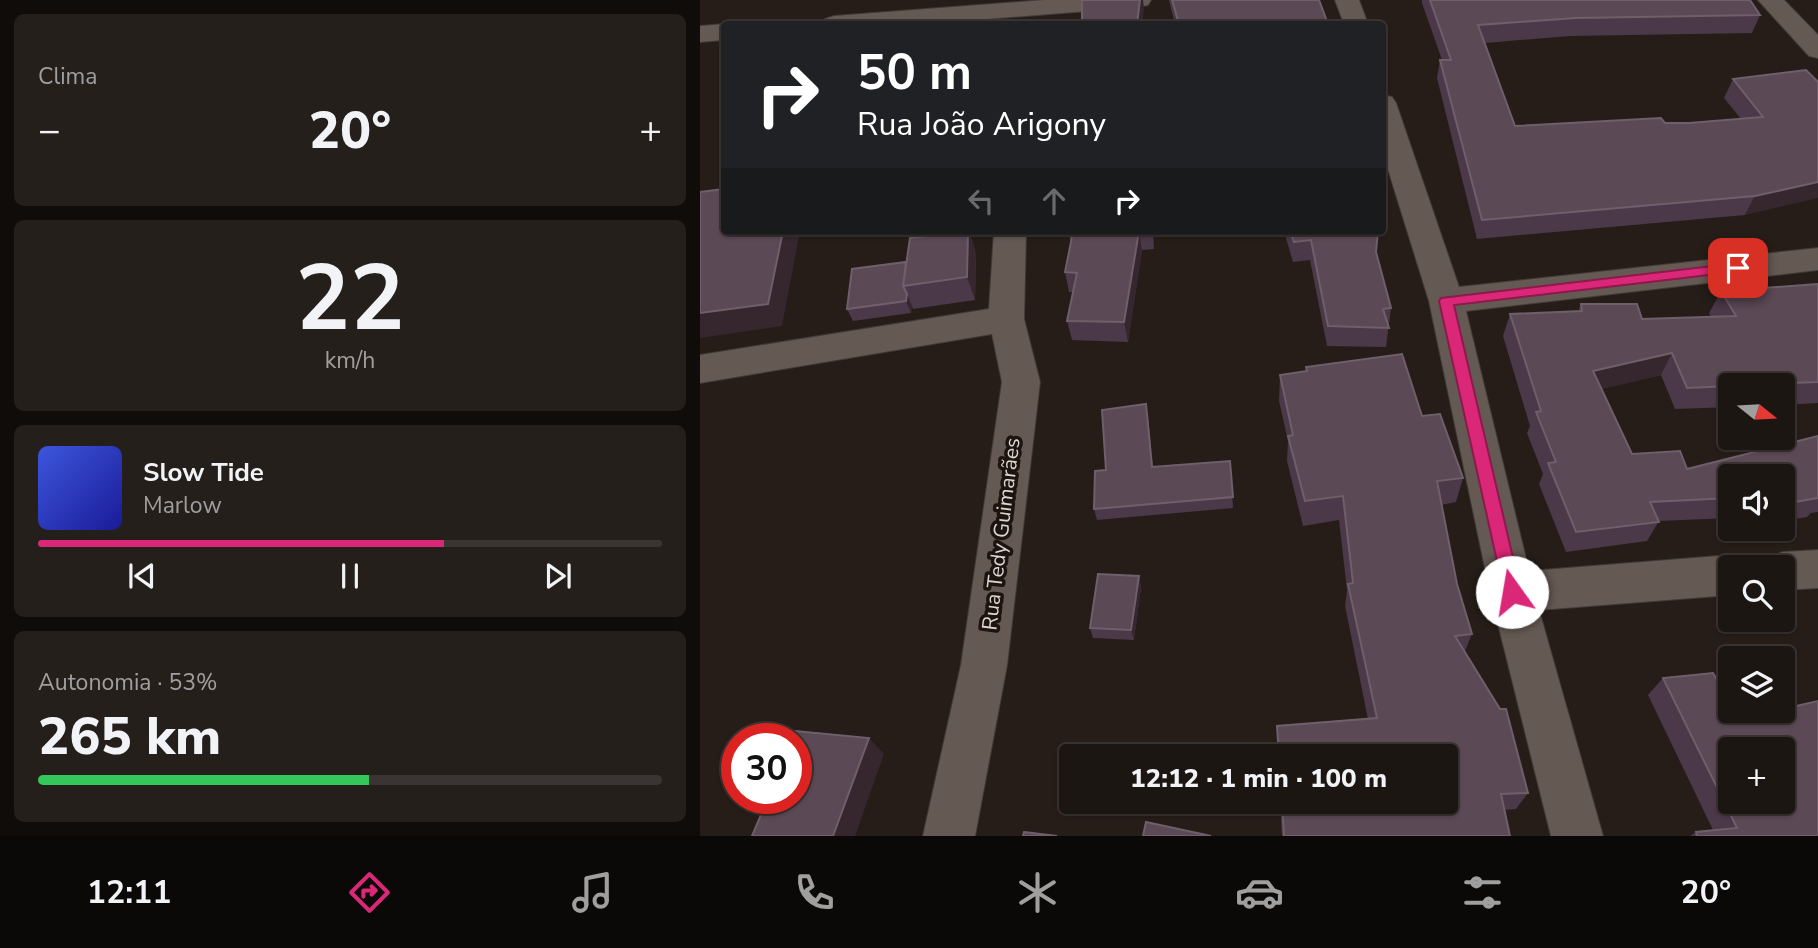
<!DOCTYPE html>
<html lang="pt">
<head>
<meta charset="utf-8">
<style>
	body { margin:0; font-family:"Nunito Sans",sans-serif; background:#251f1b; color:#f1f3f6; height:100vh; display:flex; flex-direction:column; font-size:26px; white-space:nowrap }
	* { box-sizing:border-box; margin:0 }
	p { font-size:23px; color:#a09f9f }
	.icon { flex:none; width:38px; height:38px; fill:none; stroke:currentColor; stroke-width:2; stroke-linecap:round; stroke-linejoin:round }
	.map { position:relative; flex:1; overflow:hidden }
	.side { display:flex; flex-direction:column; gap:14px; padding:14px; background:#0f0c0a; width:700px }
	.side>* { flex:none }
	.top-card { position:absolute; left:21px; top:21px; width:665px; height:214px; border-radius:7px; box-shadow:0 2px 5px #0004,0 0 0 2px #3a3532; background:#202124; color:#fff; overflow:hidden }
	.needle { width:46px; rotate:108deg }
	.buttons { position:absolute; left:1018px; top:373px; display:grid; gap:14px }
	.buttons a { display:grid; place-items:center; width:77px; height:77px; border-radius:7px; background:#1c1612; box-shadow:0 2px 5px #0004,0 0 0 2px #3a3532; font-size:35px }
	.speed { position:absolute; left:21px; top:723px; display:flex; gap:14px; font-size:35px; font-weight:700; text-align:center }
	.speed>* { display:grid; place-content:center; width:91px; height:91px; border-radius:50%; background:#1c1612; box-shadow:0 2px 5px #0004,0 0 0 2px #3a3532; line-height:1 }
	.speed .limit { border:10px solid #d22; background:#fff; color:#111 }
	.pin { position:absolute; display:grid; place-items:center; width:60px; height:60px; color:#fff; margin:-30px; border-radius:14px; box-shadow:0 4px 10px #0006 }
	.me { position:absolute; width:77px; margin:-38px; rotate:347deg; stroke-linejoin:round; filter:drop-shadow(0 0 5px #0008) }
	.turn { display:flex; align-items:center; gap:24px; height:147px; padding:0 21px; font-size:32px }
	.turn .icon { width:91px; height:91px; stroke-width:2.5 }
	.turn b { display:block; font-size:49px; line-height:60px }
	.lanes { display:flex; align-items:center; height:66px; padding:0 21px; background:#0003; justify-content:center; gap:35px; direction:ltr }
	.lanes .off { opacity:.35 }
	.big { font-size:52px; font-weight:800; line-height:1.1 }
	.side .card { flex:1; display:flex; flex-direction:column; justify-content:center; gap:10px; min-width:0; padding:0 24px; border-radius:10px; background:#251f1b }
	.side .dial { align-items:center; gap:0 }
	.dial b { font-size:91px; line-height:1 }
	.song { display:flex; align-items:center; gap:21px }
	.cover { width:84px; height:84px; border-radius:10px; background:linear-gradient(135deg,hsl(230 70% 55%),hsl(240 70% 35%)) }
	.played { height:7px; border-radius:4px; background:linear-gradient(90deg,#db2777 65%,#3a3532 65%) }
	.keys { display:flex; justify-content:space-around; direction:ltr }
	.heat { display:flex; justify-content:space-between; align-items:center; font-size:38px; direction:ltr }
	.charge { height:10px; border-radius:5px; background:linear-gradient(90deg,#34c759 53%,#3a3532 0) }
	.trip { position:absolute; left:359px; top:744px; width:399px; height:70px; border-radius:7px; background:#1c1612; box-shadow:0 2px 5px #0004,0 0 0 2px #3a3532; font-weight:800; line-height:70px; text-align:center }
	.menu { display:flex; height:112px; justify-content:space-around; align-items:center; background:#0b0907; color:#a09f9f }
	.menu .icon { width:49px; height:49px }
	.menu .on { color:#db2777 }
	.menu b { font-size:32px; color:#f1f3f6 }
	main { display:flex; flex:1; min-height:0 }
	.map>svg:first-child { display:block }
	.lines { fill:none; stroke-linecap:round; stroke-linejoin:round }
	.minor-casing { stroke:#403a36; stroke-width:2 }
	.minor { fill:#645953; fill-rule:evenodd }
	.wall { fill:#4b3848 }
	.shaded-wall { fill:#36262e }
	.building { fill:#5b4956; stroke:#6f5f6a; stroke-width:2; fill-rule:evenodd }
	.route { fill:#db2777; stroke:#8e194d; stroke-width:2 }
	.labels { text-anchor:middle; stroke-width:7; stroke-linejoin:round; paint-order:stroke }
	.street-label { font-size:21px; fill:#ddd7d3; stroke:#1d140f }
</style>
</head>
<body>
<main>
<section class="side">
<div class="card"><p>Clima</p>
<div class="heat"><a>−</a><b class="big">20°</b><a>+</a></div>
</div>
<div class="card dial"><b>22</b><p>km/h</p></div>
<div class="card">
<div class="song"><i class="cover"></i><div><b>Slow Tide</b><p>Marlow</p></div></div>
<div class="played"></div>
<div class="keys"><svg class="icon" aria-label="previous" viewBox="0 0 24 24"><path d="M18 5L8 12l10 7zM5 5v14"/></svg><svg class="icon" aria-label="pause" viewBox="0 0 24 24"><path d="M8 5v14M16 5v14"/></svg><svg class="icon" aria-label="next" viewBox="0 0 24 24"><path d="M6 5l10 7-10 7zM19 5v14"/></svg></div>
</div>
<div class="card"><p>Autonomia · 53%</p><b class="big">265 km</b><div class="charge"></div></div>
</section>
<div class="map">
<svg width="1118" height="836" viewBox="0 0 1118 836">
	<rect width="100%" height="100%" fill="#261d18"/>
	<g class="lines">
		<defs>
			<g id="minor">
				<polygon points="344,0 451,0 448,5 439,7 224,24 121,24 125,19 134,16"/>
				<polygon points="635,0 659,0 668,24 644,24"/>
				<polygon points="1058,0 1084,0 1118,35 1118,58 1109,56"/>
				<polygon points="25,24 24,40 0,42 0,26"/>
				<polygon points="682,95 692,97 696,103 759,287 1118,248 1118,270 766,311 829,571 1031,555 1046,561 1049,567 1031,567 1031,595 839,610 903,836 851,836 790,592 729,301 682,150"/>
				<polygon points="294,231 326,231 324,319 340,382 307,665 275,836 223,836 261,665 302,382 292,334 0,383 0,355 289,309"/>
				<polygon points="1118,550 1118,588 1083,590 1083,567 1063,567 1068,557 1083,552"/>
			</g>
		</defs>
		<use href="#minor" class="minor-casing"/>
		<use href="#minor" class="minor"/>
	</g>
	<g class="wall">
		<polygon points="469,0 619,0 628,24 475,24"/>
		<polygon points="722,0 1050,0 1060,15 1052,33 870,36 785,43 815,126 989,123 1041,119 1024,98 1033,79 1118,82 1045,215 777,239 737,78 740,60 742,60 722,3"/>
		<polygon points="269,231 276,254 275,300 213,309 212,306 211,313 153,321 147,309 206,262"/>
		<polygon points="372,231 453,231 454,249 442,250 428,342 372,340 367,321 373,292 369,292 365,272 371,242"/>
		<polygon points="584,231 678,231 676,252 691,308 686,347 627,346 610,260 593,262"/>
		<polygon points="1118,284 1118,403 1083,405 1083,385 1031,385 1031,407 975,409 961,375 901,389 932,454 987,469 1118,436 1118,512 1111,513 1107,517 1083,521 1083,476 1031,476 1031,518 959,521 947,541 866,552 839,484 843,474 827,433 830,426 803,336 810,314 878,311 881,304 942,319 1011,317 1009,313 1021,291"/>
		<polygon points="606,367 722,416 763,478 756,502 741,505 757,584 772,634 765,651 828,793 816,809 804,810 810,836 582,836 580,802 746,802 746,756 577,756 577,726 668,719 645,606 647,590 639,520 603,526 587,461 588,441 579,401 580,375 606,372"/>
		<polygon points="448,415 453,467 530,461 533,508 397,520 394,509 406,470"/>
		<polygon points="439,576 441,587 434,640 393,638 390,628"/>
		<polygon points="963,678 1040,719 1118,836 990,836 996,832 1013,830 948,695"/>
	</g>
	<g class="shaded-wall">
		<polygon points="440,0 443,0 444,9 442,24 437,24"/>
		<polygon points="1118,182 1118,198 1045,215 1055,196"/>
		<polygon points="83,231 100,231 82,326 0,338 0,313"/>
		<polygon points="268,231 276,254 275,300 267,277"/>
		<polygon points="439,231 442,250 428,342 424,322"/>
		<polygon points="207,294 212,306 211,313 206,301"/>
		<polygon points="972,353 961,375 884,393 893,371"/>
		<polygon points="439,576 441,587 434,640 431,630"/>
		<polygon points="169,738 184,754 155,836 133,836"/>
	</g>
	<g class="building">
		<polygon points="382,0 440,0 437,24 382,24"/>
		<polygon points="472,0 619,0 628,24 479,24"/>
		<polygon points="730,0 1050,0 1060,15 875,18 778,25 815,126 961,118 965,123 989,123 1063,117 1033,79 1106,70 1118,82 1118,182 1055,196 782,220 740,60 751,60"/>
		<polygon points="682,171 684,171 682,188"/>
		<polygon points="24,189 24,231 83,231 68,304 0,313 0,192"/>
		<polygon points="268,231 267,277 203,286 210,238"/>
		<polygon points="372,231 439,231 424,322 367,321 377,273 365,272 371,242"/>
		<polygon points="590,231 678,231 676,252 691,308 683,309 689,328 628,326 611,240 594,242"/>
		<polygon points="206,262 203,286 207,294 206,301 147,309 152,269"/>
		<polygon points="1118,284 1118,382 1031,385 1031,386 987,388 972,353 893,371 932,454 980,451 987,469 1118,436 1118,498 1083,504 1083,476 1031,476 1031,498 950,502 959,522 876,532 848,463 856,462 836,412 841,411 810,314 882,311 881,304 937,304 942,319 1036,316 1021,291"/>
		<polygon points="702,354 722,416 740,414 763,478 737,481 757,584 772,634 755,636 800,709 806,709 828,793 801,794 810,836 584,836 582,802 746,802 746,756 579,756 577,726 677,718 648,584 653,583 643,496 605,501 588,436 593,435 580,375 607,371 606,367"/>
		<polygon points="446,404 452,467 530,461 533,497 394,509 395,471 406,470 402,410"/>
		<polygon points="398,574 439,576 431,630 390,628"/>
		<path d="M1013,673L1031,704V710H1035L1040,719L1075,710H1083V709L1118,701V836H997L996,832L1037,828L963,678ZM1031,749H1083V802H1031Z"/>
		<polygon points="95,731 169,738 133,836 52,836 68,798 96,798 96,738 92,738"/>
		<polygon points="446,822 511,836 443,836"/>
		<polygon points="324,832 357,836 323,836"/>
	</g>
	<polygon class="route" points="1038,263 1045,268 1043,271 754,305 821,592 818,597 812,600 805,597 739,301 741,298"/>
	<g class="labels">
		<g class="street-label">
			<text transform="translate(301 534) rotate(-83)" y="7">Rua Tedy Guimarães</text>
		</g>
	</g>
</svg>
<div class="buttons">
<a><svg class="needle" viewBox="-14 -14 28 28"><path d="M0-13l5 13h-10z" fill="#e53935"/><path d="M0 13l5-13h-10z" fill="#a09f9f"/></svg></a>
<a><svg class="icon" aria-label="sound" viewBox="0 0 24 24"><path d="M4 9h4l5-4v14l-5-4H4zM17 9q2 3 0 6"/></svg></a>
<a><svg class="icon" aria-label="search" viewBox="0 0 24 24"><circle cx="10" cy="10" r="6"/><path d="M15 15l6 6"/></svg></a>
<a><svg class="icon" aria-label="layers" viewBox="0 0 24 24"><path d="M12 4l9 5-9 5-9-5zM3 14l9 5 9-5"/></svg></a>
<a>+</a>
</div>
<div class="speed"><div class="limit">30</div></div>
<div class="pin" style="left:1038px;top:268px;background:#d93025"><svg class="icon" aria-label="arrive" viewBox="0 0 24 24"><path d="M6 21V4h12l-3 4 3 4H6"/></svg></div>
<svg class="me" style="left:812px;top:592px" viewBox="-20 -20 40 40"><circle r="19" fill="#fff"/><path d="M0-13L10 11 0 6-10 11z" fill="#db2777"/></svg>
<div class="trip">12:12 · 1 min · 100 m</div>
<div class="top-card">
<div class="turn"><svg class="icon" aria-label="right" viewBox="0 0 24 24"><path d="M7 20v-9h11M14 6l5 5-5 5"/></svg><div><b>50 m</b>Rua João Arigony</div></div>
<div class="lanes"><svg class="icon off" aria-label="left" viewBox="0 0 24 24"><path d="M17 20v-9H6M10 6l-5 5 5 5"/></svg><svg class="icon off" aria-label="ahead" viewBox="0 0 24 24"><path d="M12 20V5M6 11l6-6 6 6"/></svg><svg class="icon" aria-label="right" viewBox="0 0 24 24"><path d="M7 20v-9h11M14 6l5 5-5 5"/></svg></div>
</div>
</div>
</main>
<nav class="menu">
<b>12:11</b>
<svg class="icon on" aria-label="directions" viewBox="0 0 24 24"><path d="M12 3l9 9-9 9-9-9zM9 14v-3h6M13 9l2 2-2 2"/></svg>
<svg class="icon" aria-label="music" viewBox="0 0 24 24"><path d="M9 18V5l10-2v13"/><circle cx="6" cy="18" r="3"/><circle cx="16" cy="16" r="3"/></svg>
<svg class="icon" aria-label="phone" viewBox="0 0 24 24"><path d="M5 4h4l2 5-3 2q2 4 5 5l2-3 5 2v4C11 20 4 13 5 4z"/></svg>
<svg class="icon" aria-label="climate" viewBox="0 0 24 24"><path d="M12 3v18M4 7l16 10M4 17L20 7"/></svg>
<svg class="icon" aria-label="car" viewBox="0 0 24 24"><path d="M5 17H2v-5l4-1 3-4h7l3 4 3 1v5h-3M9 17h6M6 11h13"/><circle cx="7" cy="17" r="2"/><circle cx="17" cy="17" r="2"/></svg>
<svg class="icon" aria-label="filters" viewBox="0 0 24 24"><path d="M4 7h16M4 17h16"/><circle cx="9" cy="7" r="2"/><circle cx="15" cy="17" r="2"/></svg>
<b>20°</b>
</nav>
</body>
</html>
